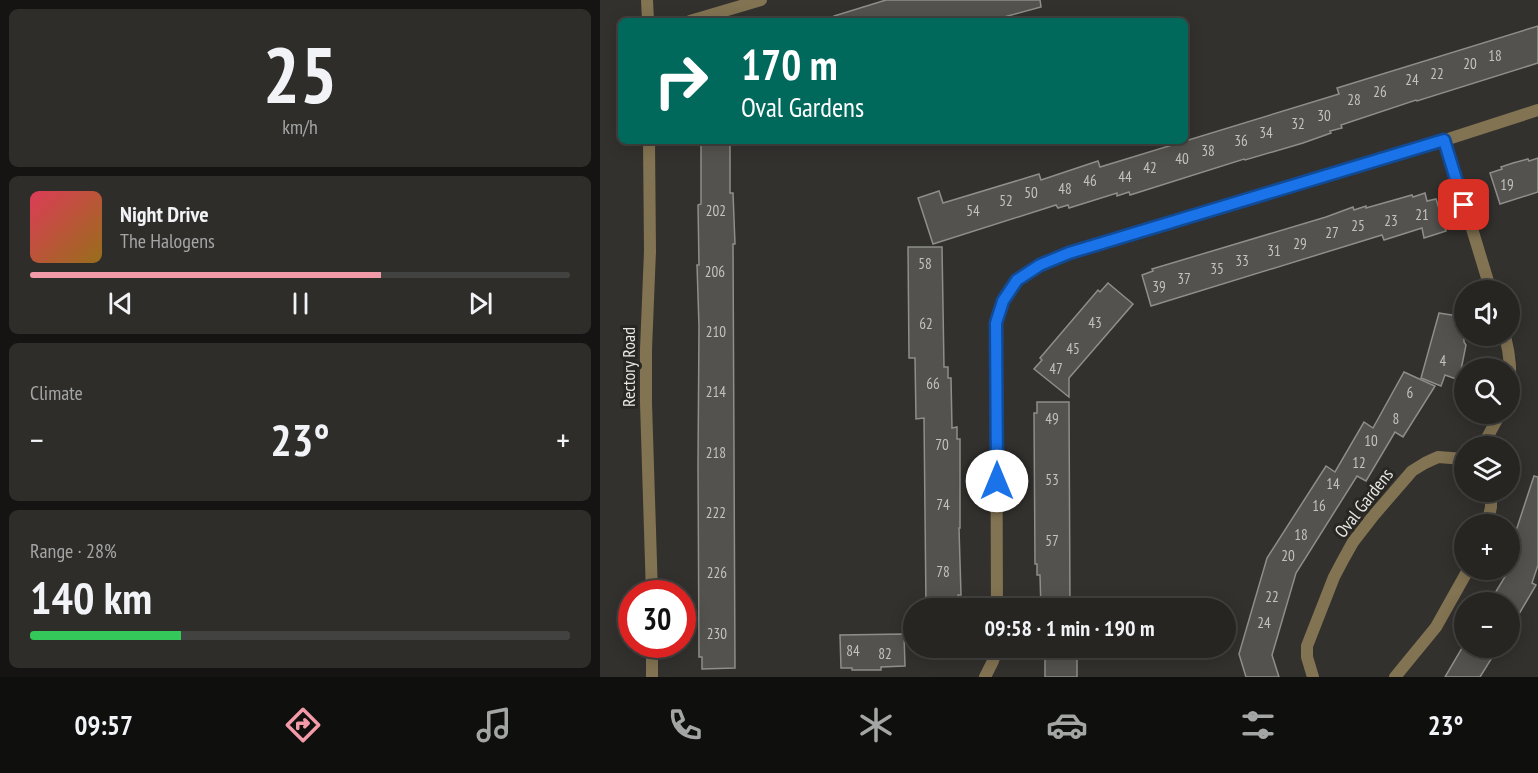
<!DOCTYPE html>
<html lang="en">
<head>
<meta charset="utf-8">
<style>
	body { margin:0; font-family:"PT Sans Narrow",sans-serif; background:#2e2d2a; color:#f1f3f6; height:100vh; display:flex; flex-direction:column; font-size:22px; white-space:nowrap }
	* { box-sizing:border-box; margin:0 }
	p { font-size:20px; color:#a4a5a5 }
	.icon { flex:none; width:33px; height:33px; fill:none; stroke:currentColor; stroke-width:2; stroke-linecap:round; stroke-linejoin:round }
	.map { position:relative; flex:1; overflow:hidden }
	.panel { display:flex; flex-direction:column; gap:9px; padding:9px; background:#151413; width:600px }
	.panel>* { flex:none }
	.guide { position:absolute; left:18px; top:18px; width:570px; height:126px; border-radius:9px; box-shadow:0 3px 15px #0003,0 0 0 2px #424240; background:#00695c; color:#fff; overflow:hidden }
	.buttons { position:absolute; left:854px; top:280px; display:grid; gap:12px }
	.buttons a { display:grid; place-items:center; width:66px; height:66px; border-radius:50%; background:#262522; box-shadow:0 3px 15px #0003,0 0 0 2px #424240; font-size:30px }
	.speed { position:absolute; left:18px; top:580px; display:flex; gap:12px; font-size:30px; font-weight:700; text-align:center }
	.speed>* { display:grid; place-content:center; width:78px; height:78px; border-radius:50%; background:#262522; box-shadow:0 3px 15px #0003,0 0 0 2px #424240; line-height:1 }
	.speed .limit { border:9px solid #d22; background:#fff; color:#111 }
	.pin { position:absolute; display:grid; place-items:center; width:51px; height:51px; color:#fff; margin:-26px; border-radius:12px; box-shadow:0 3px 9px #0006 }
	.me { position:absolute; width:66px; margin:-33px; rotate:0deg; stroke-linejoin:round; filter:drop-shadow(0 0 4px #0008) }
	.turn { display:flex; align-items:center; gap:21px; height:126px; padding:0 24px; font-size:27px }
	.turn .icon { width:78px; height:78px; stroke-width:2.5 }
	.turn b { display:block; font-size:42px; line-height:51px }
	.big { font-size:45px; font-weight:600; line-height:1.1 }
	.panel .widget { flex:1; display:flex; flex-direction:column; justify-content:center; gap:9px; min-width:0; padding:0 21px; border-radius:9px; background:#2e2d2a }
	.panel .dial { align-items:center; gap:0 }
	.dial b { font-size:78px; line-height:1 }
	.song { display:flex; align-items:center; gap:18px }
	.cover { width:72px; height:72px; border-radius:9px; background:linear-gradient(135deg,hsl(350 70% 55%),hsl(40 70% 35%)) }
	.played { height:6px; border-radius:3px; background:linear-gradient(90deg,#f39aa8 65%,#424240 65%) }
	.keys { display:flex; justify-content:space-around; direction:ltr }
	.heat { display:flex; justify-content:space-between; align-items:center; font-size:33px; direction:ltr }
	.charge { height:9px; border-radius:4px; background:linear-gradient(90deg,#34c759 28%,#424240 0) }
	.trip { position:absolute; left:303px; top:598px; width:333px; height:60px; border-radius:30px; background:#262522; box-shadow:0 3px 15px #0003,0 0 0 2px #424240; font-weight:600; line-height:60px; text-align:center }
	.tabs { display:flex; height:96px; justify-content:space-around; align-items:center; background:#0f0f0e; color:#a4a5a5 }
	.tabs .icon { width:42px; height:42px }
	.tabs .on { color:#f39aa8 }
	.tabs b { font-size:27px; color:#f1f3f6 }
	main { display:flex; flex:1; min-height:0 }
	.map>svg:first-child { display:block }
	.building { fill:#53524e; stroke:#8f8e89; stroke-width:1.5 }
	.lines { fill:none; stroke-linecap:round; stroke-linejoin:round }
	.minor { stroke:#827352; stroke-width:12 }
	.route-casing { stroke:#114b97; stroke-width:15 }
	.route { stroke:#1a73e8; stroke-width:10 }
	.labels { text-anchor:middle; stroke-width:6; stroke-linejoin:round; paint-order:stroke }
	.number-label { font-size:15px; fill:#c2c2be }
	.street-label { font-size:18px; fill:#e7e7e4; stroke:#282724 }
</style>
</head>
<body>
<main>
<section class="panel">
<div class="widget dial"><b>25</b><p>km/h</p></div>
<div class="widget">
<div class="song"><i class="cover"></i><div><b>Night Drive</b><p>The Halogens</p></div></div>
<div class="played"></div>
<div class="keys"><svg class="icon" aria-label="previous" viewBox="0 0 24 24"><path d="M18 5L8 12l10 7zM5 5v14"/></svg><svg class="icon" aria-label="pause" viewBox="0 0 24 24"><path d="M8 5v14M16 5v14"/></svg><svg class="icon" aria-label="next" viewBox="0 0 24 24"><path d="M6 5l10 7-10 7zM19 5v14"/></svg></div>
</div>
<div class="widget"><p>Climate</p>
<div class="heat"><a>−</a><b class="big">23°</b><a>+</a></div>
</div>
<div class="widget"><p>Range · 28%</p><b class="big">140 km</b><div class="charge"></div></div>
</section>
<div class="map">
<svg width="938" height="677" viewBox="0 0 938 677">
	<rect width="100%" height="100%" fill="#32312e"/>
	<g class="building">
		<polygon points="286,0 440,0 441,7 389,21 235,21 234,16"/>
		<polygon points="938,26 938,63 817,101 816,100 741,125 742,128 730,131 731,133 703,143 645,160 644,159 530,195 529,192 517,196 517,193 469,208 468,205 458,208 456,205 333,244 318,198 339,191 343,203 439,174 441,180 498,161 500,167 739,94 737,88"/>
		<polygon points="101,141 130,141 130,193 133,193 135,244 133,244 135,668 102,669 102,657 99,657 98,464 99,326 97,265 99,265 98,205 101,204"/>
		<polygon points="938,158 938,192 900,204 890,173 902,169 901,167 913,163 928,159 929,161"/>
		<polygon points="825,193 827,201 836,199 846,231 824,238 822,228 784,240 782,235 551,306 542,275 553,271 552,269 726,217 753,207 754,210 766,206 766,208 812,195 813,197"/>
		<polygon points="308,247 342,247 344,367 348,367 348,378 351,378 352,428 357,427 357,439 360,439 360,528 359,528 361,595 358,595 358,606 326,606 324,418 316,419 315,358 309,358"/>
		<polygon points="508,283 533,304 469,378 469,397 434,369 442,360 440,358 498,290 500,292"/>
		<polygon points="839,313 864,317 864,342 866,345 859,380 845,375 841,386 821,378"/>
		<polygon points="804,372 835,386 803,437 795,432 766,481 757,476 696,573 672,655 679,677 646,677 639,654 667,558 726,466 735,472 764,422 773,428"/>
		<polygon points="437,402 469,402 470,609 441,609 440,575 437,575 437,564 435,564 434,413 437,413"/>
		<polygon points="934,476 938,477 938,565 932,583 936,585 909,631 909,603 889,603 909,570 909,552"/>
		<polygon points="304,634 305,666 281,667 281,670 252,670 252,668 241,668 240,635"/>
		<polygon points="862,648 898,648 880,677 845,677"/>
		<rect x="445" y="651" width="32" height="26"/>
	</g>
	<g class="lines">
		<g class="minor">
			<polyline points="47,0 48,21"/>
			<polyline points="90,21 161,0"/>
			<polyline points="845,140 891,291"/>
			<polyline points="49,141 50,251 46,349 46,403 52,594"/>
			<path d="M905,336C910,355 912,373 909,393"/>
			<polyline points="882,447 900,414"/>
			<polyline points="887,525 891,507 891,492"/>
			<path d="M397,609L396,323C400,309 405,291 417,280C427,269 454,259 469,253L845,140L938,110"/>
			<polyline points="52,677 52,645"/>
			<polyline points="385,677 393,661 397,648"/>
			<polyline points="713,677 707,657 707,646 734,577 743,560 753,542 774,515 812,471 825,463 838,457 864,459"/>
			<polyline points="795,677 836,627 868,570"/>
		</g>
	</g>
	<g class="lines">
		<defs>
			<polyline id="route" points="397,481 396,323 403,301 417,280 440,265 469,253 844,140 864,205"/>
		</defs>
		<use href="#route" class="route-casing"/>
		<use href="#route" class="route"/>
	</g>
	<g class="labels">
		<g class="number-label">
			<text x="895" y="61">18</text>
			<text x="870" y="69">20</text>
			<text x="837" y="79">22</text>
			<text x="812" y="85">24</text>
			<text x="780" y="97">26</text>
			<text x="754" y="105">28</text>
			<text x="724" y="121">30</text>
			<text x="698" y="129">32</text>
			<text x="666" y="138">34</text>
			<text x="641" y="146">36</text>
			<text x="608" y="156">38</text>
			<text x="582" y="164">40</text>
			<text x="550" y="173">42</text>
			<text x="525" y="182">44</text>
			<text x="490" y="186">46</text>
			<text x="907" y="190">19</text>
			<text x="465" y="194">48</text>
			<text x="431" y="198">50</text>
			<text x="406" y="206">52</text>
			<text x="116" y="216">202</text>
			<text x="373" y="216">54</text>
			<text x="822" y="220">21</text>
			<text x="791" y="226">23</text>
			<text x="758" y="231">25</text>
			<text x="732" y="238">27</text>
			<text x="700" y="249">29</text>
			<text x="674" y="256">31</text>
			<text x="642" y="266">33</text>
			<text x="325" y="269">58</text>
			<text x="617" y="274">35</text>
			<text x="115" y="277">206</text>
			<text x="584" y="284">37</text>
			<text x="559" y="292">39</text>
			<text x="495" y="328">43</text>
			<text x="326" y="329">62</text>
			<text x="116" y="337">210</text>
			<text x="473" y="354">45</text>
			<text x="843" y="366">4</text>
			<text x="456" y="374">47</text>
			<text x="333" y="389">66</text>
			<text x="116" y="397">214</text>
			<text x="810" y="398">6</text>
			<text x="452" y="424">49</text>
			<text x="796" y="424">8</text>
			<text x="771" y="446">10</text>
			<text x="342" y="450">70</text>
			<text x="116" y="458">218</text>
			<text x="759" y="468">12</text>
			<text x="452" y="485">53</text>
			<text x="733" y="489">14</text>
			<text x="343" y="510">74</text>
			<text x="719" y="511">16</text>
			<text x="116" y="518">222</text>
			<text x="701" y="540">18</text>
			<text x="452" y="546">57</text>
			<text x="688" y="561">20</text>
			<text x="343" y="577">78</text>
			<text x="117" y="578">226</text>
			<text x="672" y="602">22</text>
			<text x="664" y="628">24</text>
			<text x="117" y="639">230</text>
			<text x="253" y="656">84</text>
			<text x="285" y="659">82</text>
		</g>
		<g class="street-label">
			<text transform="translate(29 367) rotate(-90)" y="6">Rectory Road</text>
			<text transform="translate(764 503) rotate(-52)" y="6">Oval Gardens</text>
		</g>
	</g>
</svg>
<div class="buttons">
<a><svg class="icon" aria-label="sound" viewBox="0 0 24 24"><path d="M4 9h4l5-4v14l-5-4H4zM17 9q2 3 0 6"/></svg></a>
<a><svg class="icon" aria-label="search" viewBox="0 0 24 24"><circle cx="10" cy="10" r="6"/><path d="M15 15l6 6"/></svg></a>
<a><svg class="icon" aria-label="layers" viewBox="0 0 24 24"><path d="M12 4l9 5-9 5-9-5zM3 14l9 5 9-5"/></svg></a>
<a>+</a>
<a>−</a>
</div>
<div class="speed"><div class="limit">30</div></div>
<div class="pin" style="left:864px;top:205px;background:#d93025"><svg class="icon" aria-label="arrive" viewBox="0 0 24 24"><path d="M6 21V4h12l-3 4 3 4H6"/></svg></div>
<svg class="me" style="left:397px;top:481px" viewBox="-20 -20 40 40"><circle r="19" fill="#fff"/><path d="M0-13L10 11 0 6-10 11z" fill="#1a73e8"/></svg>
<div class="trip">09:58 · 1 min · 190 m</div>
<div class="guide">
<div class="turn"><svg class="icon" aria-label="right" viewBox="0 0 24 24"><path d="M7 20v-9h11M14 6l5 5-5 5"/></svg><div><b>170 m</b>Oval Gardens</div></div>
</div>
</div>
</main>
<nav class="tabs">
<b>09:57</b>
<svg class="icon on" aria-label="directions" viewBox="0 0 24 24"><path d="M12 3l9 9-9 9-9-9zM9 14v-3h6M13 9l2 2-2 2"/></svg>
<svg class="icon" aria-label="music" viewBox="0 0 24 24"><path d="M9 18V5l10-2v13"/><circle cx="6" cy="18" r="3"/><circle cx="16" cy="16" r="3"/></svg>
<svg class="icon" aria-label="phone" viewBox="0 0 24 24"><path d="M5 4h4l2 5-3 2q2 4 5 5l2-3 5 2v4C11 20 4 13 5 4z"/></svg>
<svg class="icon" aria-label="climate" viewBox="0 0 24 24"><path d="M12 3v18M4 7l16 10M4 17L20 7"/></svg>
<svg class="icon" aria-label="car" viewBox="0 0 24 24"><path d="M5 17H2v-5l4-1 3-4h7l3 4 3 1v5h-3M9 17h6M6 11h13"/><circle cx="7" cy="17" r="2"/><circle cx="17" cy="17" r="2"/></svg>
<svg class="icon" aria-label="filters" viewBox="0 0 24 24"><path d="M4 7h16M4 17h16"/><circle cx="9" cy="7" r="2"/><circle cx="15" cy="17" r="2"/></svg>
<b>23°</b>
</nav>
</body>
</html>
